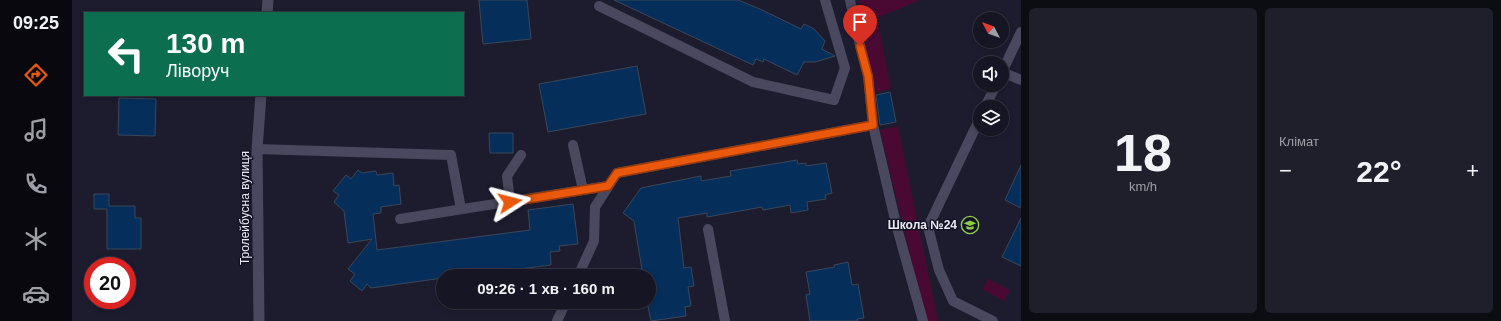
<!DOCTYPE html>
<html lang="uk">
<head>
<meta charset="utf-8">
<style>
	body { margin:0; font-family:Helvetica,sans-serif; background:#1f1e2b; color:#f1f3f6; height:100vh; display:flex; flex-direction:column; font-size:15px; white-space:nowrap }
	* { box-sizing:border-box; margin:0 }
	p { font-size:13px; color:#9e9fa6 }
	.icon { flex:none; width:22px; height:22px; fill:none; stroke:currentColor; stroke-width:2; stroke-linecap:round; stroke-linejoin:round }
	.map { position:relative; flex:1; overflow:hidden }
	.drawer { display:flex; flex-direction:column; gap:8px; padding:8px; background:#0c0c13; width:480px }
	.drawer>* { flex:none }
	.top-card { position:absolute; left:12px; top:12px; width:380px; height:84px; border-radius:0px; box-shadow:0 2px 6px #0003,0 0 0 1px #353441; background:#0b6e4f; color:#fff; overflow:hidden }
	.needle { width:26px; rotate:311deg }
	.controls { position:absolute; left:901px; top:12px; display:grid; gap:8px }
	.controls a { display:grid; place-items:center; width:36px; height:36px; border-radius:50%; background:#161523; box-shadow:0 2px 6px #0003,0 0 0 1px #353441; font-size:20px }
	.speed { position:absolute; left:12px; top:257px; display:flex; gap:8px; font-size:20px; font-weight:700; text-align:center }
	.speed>* { display:grid; place-content:center; width:52px; height:52px; border-radius:50%; background:#161523; box-shadow:0 2px 6px #0003,0 0 0 1px #353441; line-height:1 }
	.speed .limit { border:6px solid #d22; background:#fff; color:#111 }
	.pin { position:absolute; display:grid; place-items:center; width:34px; height:34px; color:#fff; margin:-41px -17px; border-radius:50% 50% 50% 0; rotate:-45deg; box-shadow:0 0 4px #0007 }
	.pin .icon { rotate:45deg }
	.me { position:absolute; width:44px; margin:-22px; rotate:81deg; stroke-linejoin:round; filter:drop-shadow(0 0 3px #0008) }
	.turn { display:flex; align-items:center; gap:14px; height:84px; padding:0 16px; font-size:18px }
	.turn .icon { width:52px; height:52px; stroke-width:2.5 }
	.turn b { display:block; font-size:28px; line-height:34px }
	.big { font-size:30px; font-weight:700; line-height:1.1 }
	.drawer .card { flex:1; display:flex; flex-direction:column; justify-content:center; gap:6px; min-width:0; padding:0 14px; border-radius:6px; background:#1f1e2b }
	.drawer .dial { align-items:center; gap:0 }
	.dial b { font-size:52px; line-height:1 }
	.heat { display:flex; justify-content:space-between; align-items:center; font-size:22px; direction:ltr }
	.drawer .tiles { flex:1; display:grid; gap:8px; grid-template-columns:repeat(2,1fr) }
	.trip { position:absolute; left:364px; top:269px; width:220px; height:40px; border-radius:20px; background:#161523; box-shadow:0 2px 6px #0003,0 0 0 1px #353441; font-weight:700; line-height:40px; text-align:center }
	main { display:flex; flex:1; min-height:0 }
	.dock { display:flex; flex-direction:column; width:72px; justify-content:space-around; align-items:center; background:#09080e; color:#9e9fa6 }
	.dock .icon { width:28px; height:28px }
	.dock .selected { color:#ea580c }
	.dock b { font-size:18px; color:#f1f3f6 }
	.map>svg:first-child { display:block }
	.green { fill:#4a0932 }
	.building { fill:#062e5b; stroke:#394759 }
	.lines { fill:none; stroke-linecap:round; stroke-linejoin:round }
	.service { stroke:#49485e; stroke-width:10 }
	.minor { stroke:#49485e; stroke-width:11 }
	.route-casing { stroke:#983908; stroke-width:10 }
	.route { stroke:#ea580c; stroke-width:7 }
	.labels { text-anchor:middle; stroke-width:3; stroke-linejoin:round; paint-order:stroke }
	.street-label { font-size:12px; fill:#eaeaf7; stroke:#141325 }
	.poi-label { font-size:12px; font-weight:bold; fill:#eaeaf7; stroke:#141325; text-anchor:end }
</style>
</head>
<body>
<main>
<nav class="dock">
<b>09:25</b>
<svg class="icon selected" aria-label="directions" viewBox="0 0 24 24"><path d="M12 3l9 9-9 9-9-9zM9 14v-3h6M13 9l2 2-2 2"/></svg>
<svg class="icon" aria-label="music" viewBox="0 0 24 24"><path d="M9 18V5l10-2v13"/><circle cx="6" cy="18" r="3"/><circle cx="16" cy="16" r="3"/></svg>
<svg class="icon" aria-label="phone" viewBox="0 0 24 24"><path d="M5 4h4l2 5-3 2q2 4 5 5l2-3 5 2v4C11 20 4 13 5 4z"/></svg>
<svg class="icon" aria-label="climate" viewBox="0 0 24 24"><path d="M12 3v18M4 7l16 10M4 17L20 7"/></svg>
<svg class="icon" aria-label="car" viewBox="0 0 24 24"><path d="M5 17H2v-5l4-1 3-4h7l3 4 3 1v5h-3M9 17h6M6 11h13"/><circle cx="7" cy="17" r="2"/><circle cx="17" cy="17" r="2"/></svg>
</nav>
<div class="map">
<svg width="949" height="321" viewBox="0 0 949 321">
	<rect width="100%" height="100%" fill="#1d1c2f"/>
	<g class="green">
		<polygon points="787,0 848,0 805,18 819,89 804,92 789,30"/>
		<polygon points="826,126 866,321 854,321 808,130"/>
		<polygon points="916,279 938,290 932,301 910,289"/>
	</g>
	<g class="building">
		<polygon points="407,0 455,0 459,39 411,44"/>
		<polygon points="542,0 666,0 688,9 729,29 732,24 742,29 753,41 750,49 763,56 743,62 732,62 725,75 692,59 691,62 684,59 681,65"/>
		<polygon points="565,66 574,114 476,132 467,84"/>
		<polygon points="818,92 824,122 808,125 804,95"/>
		<polygon points="47,98 84,99 83,136 46,135"/>
		<polygon points="417,133 441,133 441,153 418,153"/>
		<polygon points="725,160 726,164 734,163 734,166 754,163 760,193 753,195 754,199 735,202 736,210 719,213 718,205 691,210 690,207 635,217 635,213 606,218 612,268 619,267 622,286 616,287 619,306 613,307 614,316 579,321 575,302 577,302 577,276 571,276 562,221 551,213 569,188 629,176 629,181 659,176 658,171"/>
		<polygon points="949,165 949,208 933,200"/>
		<polygon points="286,170 290,173 304,171 305,175 321,173 322,186 327,185 329,204 309,207 309,213 301,214 305,250 458,230 456,210 501,204 506,244 487,246 488,251 478,252 479,265 391,276 371,276 371,278 299,288 295,284 290,291 278,281 283,274 276,269 300,239 276,243 272,211 262,202 267,195 261,191 274,175 279,179"/>
		<polygon points="22,194 37,194 37,206 63,206 63,218 69,218 69,249 35,249 35,209 22,209"/>
		<polygon points="949,218 949,266 930,257"/>
		<polygon points="776,262 780,285 786,284 792,318 785,319 786,321 738,321 734,295 738,294 734,272 763,267 762,265"/>
	</g>
	<g class="lines">
		<g class="service">
			<polyline points="778,0 785,34 796,76 801,125 824,224 851,321"/>
			<polyline points="527,6 681,82 762,100 773,68 753,0"/>
			<polyline points="930,72 949,32"/>
			<polyline points="930,72 949,80"/>
			<polyline points="913,107 924,85"/>
			<polyline points="908,118 856,227 867,270 881,301 921,321"/>
			<polyline points="501,145 511,190"/>
			<polyline points="185,149 379,155 389,209"/>
			<polyline points="438,202 435,176 449,155"/>
			<polyline points="328,219 536,186"/>
			<polyline points="636,229 653,321"/>
			<polyline points="506,276 522,241 523,207 545,173 801,125"/>
			<polyline points="485,321 494,302"/>
		</g>
		<g class="minor">
			<polyline points="195,13 196,0"/>
			<polyline points="187,321 185,149 189,95"/>
		</g>
	</g>
	<g class="lines">
		<defs>
			<polyline id="route" points="438,202 536,186 545,173 801,125 796,76 788,46"/>
		</defs>
		<use href="#route" class="route-casing"/>
		<use href="#route" class="route"/>
	</g>
	<defs>
		<symbol id="school-ring" viewBox="-11 -11 22 22"><circle r="9.5" fill="#141325" stroke="#8cce45" stroke-width="1.5"/><path d="M0-5L7-2L0 1L-7-2ZM-4 1L0 2.5L4 1V4Q0 6-4 4Z" fill="#8cce45"/></symbol>
	</defs>
	<g fill-rule="evenodd">
		<use href="#school-ring" x="888" y="215" width="20" height="20"/>
	</g>
	<g class="labels">
		<g class="street-label">
			<text transform="translate(173 208) rotate(-90)" y="4">Тролейбусна вулиця</text>
		</g>
		<g class="poi-label">
			<text x="885" y="229">Школа №24</text>
		</g>
	</g>
</svg>
<div class="controls">
<a><svg class="needle" viewBox="-14 -14 28 28"><path d="M0-13l5 13h-10z" fill="#e53935"/><path d="M0 13l5-13h-10z" fill="#9e9fa6"/></svg></a>
<a><svg class="icon" aria-label="sound" viewBox="0 0 24 24"><path d="M4 9h4l5-4v14l-5-4H4zM17 9q2 3 0 6"/></svg></a>
<a><svg class="icon" aria-label="layers" viewBox="0 0 24 24"><path d="M12 4l9 5-9 5-9-5zM3 14l9 5 9-5"/></svg></a>
</div>
<div class="speed"><div class="limit">20</div></div>
<div class="pin" style="left:788px;top:46px;background:#d93025"><svg class="icon" aria-label="arrive" viewBox="0 0 24 24"><path d="M6 21V4h12l-3 4 3 4H6"/></svg></div>
<svg class="me" style="left:438px;top:202px" viewBox="-20 -20 40 40"><path d="M0-17L14 15 0 8-14 15z" fill="#ea580c" stroke="#fff" stroke-width="4"/></svg>
<div class="trip">09:26 · 1 хв · 160 m</div>
<div class="top-card">
<div class="turn"><svg class="icon" aria-label="left" viewBox="0 0 24 24"><path d="M17 20v-9H6M10 6l-5 5 5 5"/></svg><div><b>130 m</b>Ліворуч</div></div>
</div>
</div>
<section class="drawer">
<div class="tiles">
<div class="card dial"><b>18</b><p>km/h</p></div>
<div class="card"><p>Клімат</p>
<div class="heat"><a>−</a><b class="big">22°</b><a>+</a></div>
</div>
</div>
</section>
</main>
</body>
</html>
